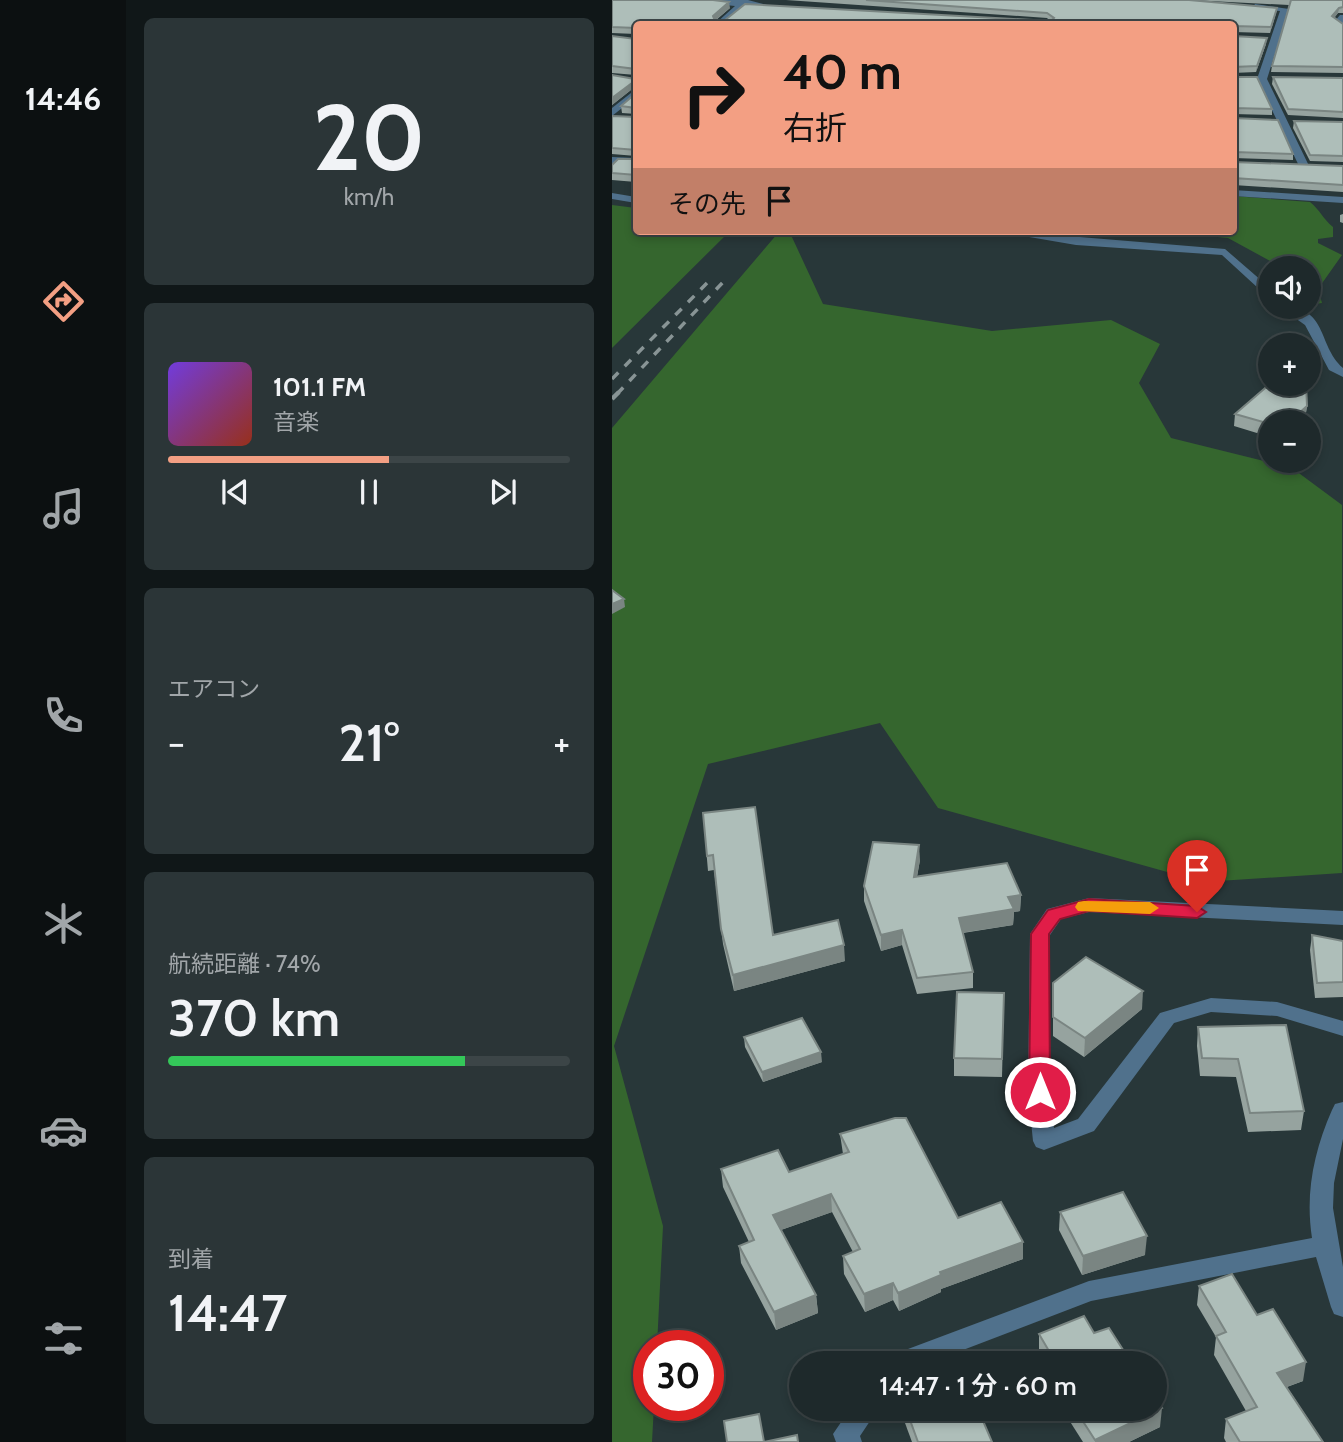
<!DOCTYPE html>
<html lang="ja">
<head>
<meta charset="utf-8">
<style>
	body { margin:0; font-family:Cabin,"Noto Sans JP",sans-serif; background:#2b3537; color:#f1f3f6; height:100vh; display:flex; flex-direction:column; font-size:26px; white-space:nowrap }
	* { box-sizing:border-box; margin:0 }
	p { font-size:23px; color:#a1a6a9 }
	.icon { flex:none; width:38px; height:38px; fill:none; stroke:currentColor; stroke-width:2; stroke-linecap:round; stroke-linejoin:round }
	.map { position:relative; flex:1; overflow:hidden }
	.side { display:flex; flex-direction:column; gap:18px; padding:18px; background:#101718; width:486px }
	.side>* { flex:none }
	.guide { position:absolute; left:21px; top:21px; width:604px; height:214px; border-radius:7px; box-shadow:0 4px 10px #0003,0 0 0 2px #3c4547; background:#f39f83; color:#111; overflow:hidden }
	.tools { position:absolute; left:646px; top:256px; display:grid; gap:14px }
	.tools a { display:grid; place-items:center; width:63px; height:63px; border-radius:50%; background:#1e292b; box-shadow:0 4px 10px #0003,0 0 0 2px #3c4547; font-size:35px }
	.speed { position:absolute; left:21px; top:1330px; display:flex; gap:14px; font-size:35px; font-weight:700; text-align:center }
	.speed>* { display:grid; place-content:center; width:91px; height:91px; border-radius:50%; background:#1e292b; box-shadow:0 4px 10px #0003,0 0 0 2px #3c4547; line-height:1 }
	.speed .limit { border:10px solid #d22; background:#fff; color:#111 }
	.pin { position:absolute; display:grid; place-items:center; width:60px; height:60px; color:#fff; margin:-72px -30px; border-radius:50% 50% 50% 0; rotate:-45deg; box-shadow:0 0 7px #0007 }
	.pin .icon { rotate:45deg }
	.me { position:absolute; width:77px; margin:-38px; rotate:0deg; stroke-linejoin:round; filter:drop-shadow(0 0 5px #0008) }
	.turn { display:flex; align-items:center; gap:24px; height:147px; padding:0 35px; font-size:32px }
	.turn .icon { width:91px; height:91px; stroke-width:2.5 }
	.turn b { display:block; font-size:49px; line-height:60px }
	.then { display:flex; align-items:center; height:66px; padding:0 35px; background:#0003; gap:14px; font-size:26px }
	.big { font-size:52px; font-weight:600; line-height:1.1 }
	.side .card { flex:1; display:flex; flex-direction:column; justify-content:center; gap:10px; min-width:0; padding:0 24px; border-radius:10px; background:#2b3537 }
	.side .dial { align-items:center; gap:0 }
	.dial b { font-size:91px; line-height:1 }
	.song { display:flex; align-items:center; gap:21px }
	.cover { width:84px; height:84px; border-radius:10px; background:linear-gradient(135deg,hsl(260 70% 55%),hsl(10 70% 35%)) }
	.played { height:7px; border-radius:4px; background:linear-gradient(90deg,#f39f83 55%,#3c4547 55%) }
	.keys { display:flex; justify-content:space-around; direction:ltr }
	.heat { display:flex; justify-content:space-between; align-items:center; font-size:38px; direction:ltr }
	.charge { height:10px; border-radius:5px; background:linear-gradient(90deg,#34c759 74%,#3c4547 0) }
	.trip { position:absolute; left:177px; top:1351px; width:378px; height:70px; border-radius:35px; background:#1e292b; box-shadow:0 4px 10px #0003,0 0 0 2px #3c4547; font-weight:600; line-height:70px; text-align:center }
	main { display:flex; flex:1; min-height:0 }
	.dock { display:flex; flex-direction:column; width:126px; justify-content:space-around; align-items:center; background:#0c1011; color:#a1a6a9 }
	.dock .icon { width:49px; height:49px }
	.dock .selected { color:#f39f83 }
	.dock b { font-size:32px; color:#f1f3f6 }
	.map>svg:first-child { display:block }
	.green { fill:#35662e }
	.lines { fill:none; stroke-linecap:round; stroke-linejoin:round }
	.minor { fill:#50718c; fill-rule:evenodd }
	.rail-far1 { stroke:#889495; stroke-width:3.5; stroke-dasharray:9 9; stroke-linecap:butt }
	.rail { stroke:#889495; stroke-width:4.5; stroke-dasharray:10 10; stroke-linecap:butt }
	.wall { fill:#96a39f }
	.shaded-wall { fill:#7a8582 }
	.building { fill:#aebeb9; stroke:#7a8582; stroke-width:2 }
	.route { fill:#e11d48; stroke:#92132f; stroke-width:2 }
	.slow { fill:#f59e0b }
</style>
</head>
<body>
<main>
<nav class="dock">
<b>14:46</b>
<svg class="icon selected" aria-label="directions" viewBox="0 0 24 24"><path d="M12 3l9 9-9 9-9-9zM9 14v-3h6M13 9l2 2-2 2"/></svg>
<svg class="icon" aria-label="music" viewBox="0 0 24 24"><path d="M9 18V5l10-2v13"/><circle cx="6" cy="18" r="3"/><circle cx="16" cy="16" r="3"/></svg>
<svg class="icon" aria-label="phone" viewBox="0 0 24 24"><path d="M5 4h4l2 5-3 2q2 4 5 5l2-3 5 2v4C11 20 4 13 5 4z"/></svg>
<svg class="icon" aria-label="climate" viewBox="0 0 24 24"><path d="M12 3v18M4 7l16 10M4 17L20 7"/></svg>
<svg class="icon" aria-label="car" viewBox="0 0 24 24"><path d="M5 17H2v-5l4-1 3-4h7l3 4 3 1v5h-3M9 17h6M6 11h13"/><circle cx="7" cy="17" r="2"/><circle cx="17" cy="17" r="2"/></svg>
<svg class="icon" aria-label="filters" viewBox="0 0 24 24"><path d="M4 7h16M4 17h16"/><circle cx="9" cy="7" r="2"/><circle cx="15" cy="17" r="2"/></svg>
</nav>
<section class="side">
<div class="card dial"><b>20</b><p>km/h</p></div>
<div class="card">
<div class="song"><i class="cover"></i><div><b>101.1 FM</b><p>音楽</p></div></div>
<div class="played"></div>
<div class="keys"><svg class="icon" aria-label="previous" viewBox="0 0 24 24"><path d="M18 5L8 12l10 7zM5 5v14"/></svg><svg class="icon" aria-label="pause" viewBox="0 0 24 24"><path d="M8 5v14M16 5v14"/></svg><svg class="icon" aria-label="next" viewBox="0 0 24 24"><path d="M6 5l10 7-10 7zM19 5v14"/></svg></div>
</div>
<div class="card"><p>エアコン</p>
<div class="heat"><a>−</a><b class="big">21°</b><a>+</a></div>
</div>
<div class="card"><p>航続距離 · 74%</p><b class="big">370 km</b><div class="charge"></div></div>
<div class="card"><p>到着</p><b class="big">14:47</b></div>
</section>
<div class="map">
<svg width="731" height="1442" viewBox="0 0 731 1442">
	<rect width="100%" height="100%" fill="#283739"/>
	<g class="green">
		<path d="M621,196L698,202C708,210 711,219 721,227V237L706,239V243L730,255L706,289L710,303L697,305L696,268H671L616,238L543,231H621Z"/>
		<polygon points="0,205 24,208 24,231 118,231 0,348"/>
		<polygon points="166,233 179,235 211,304 380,331 499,320 548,344 527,383 559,438 680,468 730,505 730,873 591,882 326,808 268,723 96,764 2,1046 51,1226 45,1346 37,1346 37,1405 42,1405 40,1442 0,1442 0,428"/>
	</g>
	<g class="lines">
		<g class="minor">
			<polygon points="64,0 136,0 159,6 155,9 133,7 112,24 103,24 123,6"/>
			<polygon points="643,4 677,9 655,79 698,168 697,170 688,168 645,79 668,11 640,9"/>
			<polygon points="728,15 731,15 731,30 722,22"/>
			<polygon points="24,89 24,97 0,116 0,108"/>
			<polygon points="0,157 24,158 24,164 0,163"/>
			<polygon points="621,190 731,197 731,203 621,196"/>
			<polygon points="0,193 24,197 24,203 0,199"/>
			<polygon points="394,231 613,249 658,288 658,299 610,255 464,245 400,234"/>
			<path d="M666,306C718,306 704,344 731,368V377L717,370L693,325Z"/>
			<polygon points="477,898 731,911 731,925 477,912 449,919 438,935 438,1092 442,1128 466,1119 548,1013 599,998 665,1002 731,1021 731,1036 665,1016 599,1012 562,1023 482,1131 432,1150 424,1147 421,1141 416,1092 418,934 435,909"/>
			<path d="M731,1102V1139L722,1183L721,1208L731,1267V1317L722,1314L719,1307L704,1257L479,1301L317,1363H276L280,1355L477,1281L700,1238C693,1193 702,1151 720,1110L723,1104Z"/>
			<polygon points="238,1409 266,1409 248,1436 250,1442 224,1442 221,1434"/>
		</g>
		<g class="rail-far1">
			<polyline points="0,379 100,278"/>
			<polyline points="5,394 114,279"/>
		</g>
		<polyline class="rail" points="0,399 7,392"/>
	</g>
	<g class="wall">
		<polygon points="0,0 118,8 103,21 438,21 435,18 174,0 731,0 731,13 726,13 722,18 731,24 731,73 659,72 660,66 677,5 578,0 665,8 664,13 658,33 621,32 621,24 24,24 24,89 24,86 0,105 0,75 23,79 24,75 0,73 0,36 23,39 24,34 0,33"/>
		<polygon points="621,36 654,44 644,72 621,73"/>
		<polygon points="621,77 660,109 660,115 621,114"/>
		<polygon points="661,77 731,78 731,118 676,115 660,84"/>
		<polygon points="24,93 24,114 10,113 9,106"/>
		<polygon points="0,116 24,117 24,156 0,154"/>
		<polygon points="621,118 681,154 681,160 621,158"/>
		<polygon points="682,121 731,122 731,162 698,161 681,128"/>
		<polygon points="24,159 24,182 0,180 0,165"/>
		<polygon points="621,162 731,166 731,192 621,185"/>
		<polygon points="731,214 731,223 728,222 728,215"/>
		<polygon points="695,406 693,419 690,422 658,422 658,437 622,426 623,414"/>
		<polygon points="91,813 161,935 233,961 122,991 111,944 102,870 96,871"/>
		<polygon points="308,860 305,877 409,895 408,911 402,912 401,925 351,933 361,972 361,988 305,994 290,945 269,951 252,901 252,886"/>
		<polygon points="700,935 731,941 731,997 703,998 698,950"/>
		<polygon points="441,983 530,1009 472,1057 441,1036"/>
		<polygon points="392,993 390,1077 342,1076 342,1058"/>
		<polygon points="586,1027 692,1111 689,1130 636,1132 624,1077 588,1076 585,1046"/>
		<polygon points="132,1037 210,1062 151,1082 133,1047"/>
		<polygon points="228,1134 346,1218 411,1242 411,1259 329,1289 329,1292 287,1311 281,1300 253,1312 232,1274 231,1256 241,1252 220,1212 169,1230 204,1295 206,1313 164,1330 129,1263 127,1246 137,1242 111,1187 109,1169 177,1172 231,1154"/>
		<polygon points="448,1212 533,1255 470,1275 447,1230"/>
		<polygon points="587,1286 645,1315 691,1381 675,1387 711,1442 614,1442 612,1438 614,1419 634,1411 602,1355 604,1337 585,1305"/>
		<polygon points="482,1333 515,1356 535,1363 433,1363 427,1353 427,1334"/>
		<polygon points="293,1409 366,1409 380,1442 300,1442 293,1423"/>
		<polygon points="450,1409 542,1409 548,1427 517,1442 471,1442"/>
	</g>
	<g class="shaded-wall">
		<polygon points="117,2 118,8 101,22 101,16"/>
		<polygon points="665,8 664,13 658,33 659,27"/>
		<polygon points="727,8 726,13 719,22 720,16"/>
		<polygon points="655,38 654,44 644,72 645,66"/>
		<polygon points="24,80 24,86 0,105 0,98"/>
		<polygon points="695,406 693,419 690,422 677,422"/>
		<polygon points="12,599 13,607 0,614 0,604"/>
		<polygon points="307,845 308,860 302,892 302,877"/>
		<polygon points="409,895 408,911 402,912 401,925 348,933 347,918 396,897"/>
		<polygon points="290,930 290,945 269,951 269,935"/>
		<polygon points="232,945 233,961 122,991 121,975"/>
		<polygon points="531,991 530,1009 472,1057 473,1038"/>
		<polygon points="209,1052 210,1062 151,1082 150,1072"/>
		<polygon points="219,1194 220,1212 163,1232 161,1215"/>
		<polygon points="535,1236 533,1255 470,1275 471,1256"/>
		<polygon points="411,1242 411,1259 329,1289 329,1292 287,1311 286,1293 328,1272"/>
		<polygon points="281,1283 281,1300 253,1312 252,1294"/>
		<polygon points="204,1295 206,1313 164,1330 162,1312"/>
		<polygon points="694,1362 691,1381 663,1391 665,1373"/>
		<polygon points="545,1378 543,1397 542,1398 542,1380"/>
		<polygon points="550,1408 548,1427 517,1442 483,1442 483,1440"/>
	</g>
	<g class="building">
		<polygon points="0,0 101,0 117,2 101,16 103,21 113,20 133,4 439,21 442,18 435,13 254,0 577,0 665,8 659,27 621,26 621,24 24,24 24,28 0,27"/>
		<polygon points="679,0 731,0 731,7 727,8 720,16 731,24 731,67 660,66"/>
		<polygon points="24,32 24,69 0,66 0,36 23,39"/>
		<polygon points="621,36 655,38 645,66 621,67"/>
		<polygon points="24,73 24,88 24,80 0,98 0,75 23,79"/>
		<polygon points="621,77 645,77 660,109 622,108 621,110"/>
		<polygon points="661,77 731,78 731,112 676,109"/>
		<polygon points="24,93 24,108 9,106"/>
		<polygon points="0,116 24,117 24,150 0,148"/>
		<polygon points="621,118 666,120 681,154 622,152 621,154"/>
		<polygon points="682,121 731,122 731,156 698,155"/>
		<polygon points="6,159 24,159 24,175 0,173 0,165"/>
		<polygon points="621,162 731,166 731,185 621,178"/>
		<polygon points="659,383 694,383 695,406 677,422 658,422 658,424 623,414"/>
		<polygon points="0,590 12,599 0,604"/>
		<polygon points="143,807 161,935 226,920 232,945 121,975 109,929 101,855 95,856 91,813"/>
		<polygon points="261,842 307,845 302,877 395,863 409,895 396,897 402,909 347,918 361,972 305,978 290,930 269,935 252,886"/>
		<polygon points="700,935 731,941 731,982 705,983"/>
		<polygon points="474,957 531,991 473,1038 441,1017 441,983"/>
		<polygon points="345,992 392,993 390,1059 342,1058"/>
		<polygon points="190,1018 209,1052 150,1072 132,1037"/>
		<polygon points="674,1025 692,1111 638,1113 626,1059 590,1058 586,1027"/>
		<polygon points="283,1118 294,1118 346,1218 389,1202 411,1242 328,1272 329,1275 286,1293 281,1283 252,1294 231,1256 248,1249 219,1194 161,1215 204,1295 162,1312 127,1246 142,1240 109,1169 166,1150 177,1172 237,1152 228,1134"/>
		<polygon points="511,1192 535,1236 471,1256 448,1212"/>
		<polygon points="620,1274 645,1315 661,1309 694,1362 665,1373 711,1442 628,1442 614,1419 645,1407 604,1336 614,1332 587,1286"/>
		<polygon points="472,1316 482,1333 497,1328 515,1356 528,1354 535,1363 444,1363 427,1334"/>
		<polygon points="542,1398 550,1408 483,1440 463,1409 542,1409"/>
		<polygon points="294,1409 366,1409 380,1442 306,1442"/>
		<polygon points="147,1414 152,1442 115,1442 112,1421"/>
		<polygon points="185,1435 186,1442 152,1442"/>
	</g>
	<polygon class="route" points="477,899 585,906 594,912 585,918 477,911 448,919 437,934 438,1092 435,1097 420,1097 417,1092 419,934 436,910"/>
	<polygon class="slow" points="472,901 538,902 547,908 538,914 466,911 463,907 466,902"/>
</svg>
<div class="tools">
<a><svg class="icon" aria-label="sound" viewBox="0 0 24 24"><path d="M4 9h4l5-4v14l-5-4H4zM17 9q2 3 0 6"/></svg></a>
<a>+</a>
<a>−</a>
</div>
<div class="speed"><div class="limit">30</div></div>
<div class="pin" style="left:585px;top:912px;background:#d93025"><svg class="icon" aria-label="arrive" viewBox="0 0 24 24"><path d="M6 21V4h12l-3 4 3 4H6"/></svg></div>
<svg class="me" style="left:428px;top:1092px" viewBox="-20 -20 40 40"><circle r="17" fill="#e11d48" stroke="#fff" stroke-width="3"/><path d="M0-11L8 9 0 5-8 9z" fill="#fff"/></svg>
<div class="trip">14:47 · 1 分 · 60 m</div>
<div class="guide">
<div class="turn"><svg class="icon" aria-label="right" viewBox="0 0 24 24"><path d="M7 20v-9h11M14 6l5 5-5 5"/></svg><div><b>40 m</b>右折</div></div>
<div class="then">その先<svg class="icon" aria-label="arrive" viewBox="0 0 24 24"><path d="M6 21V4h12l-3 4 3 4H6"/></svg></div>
</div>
</div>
</main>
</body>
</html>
